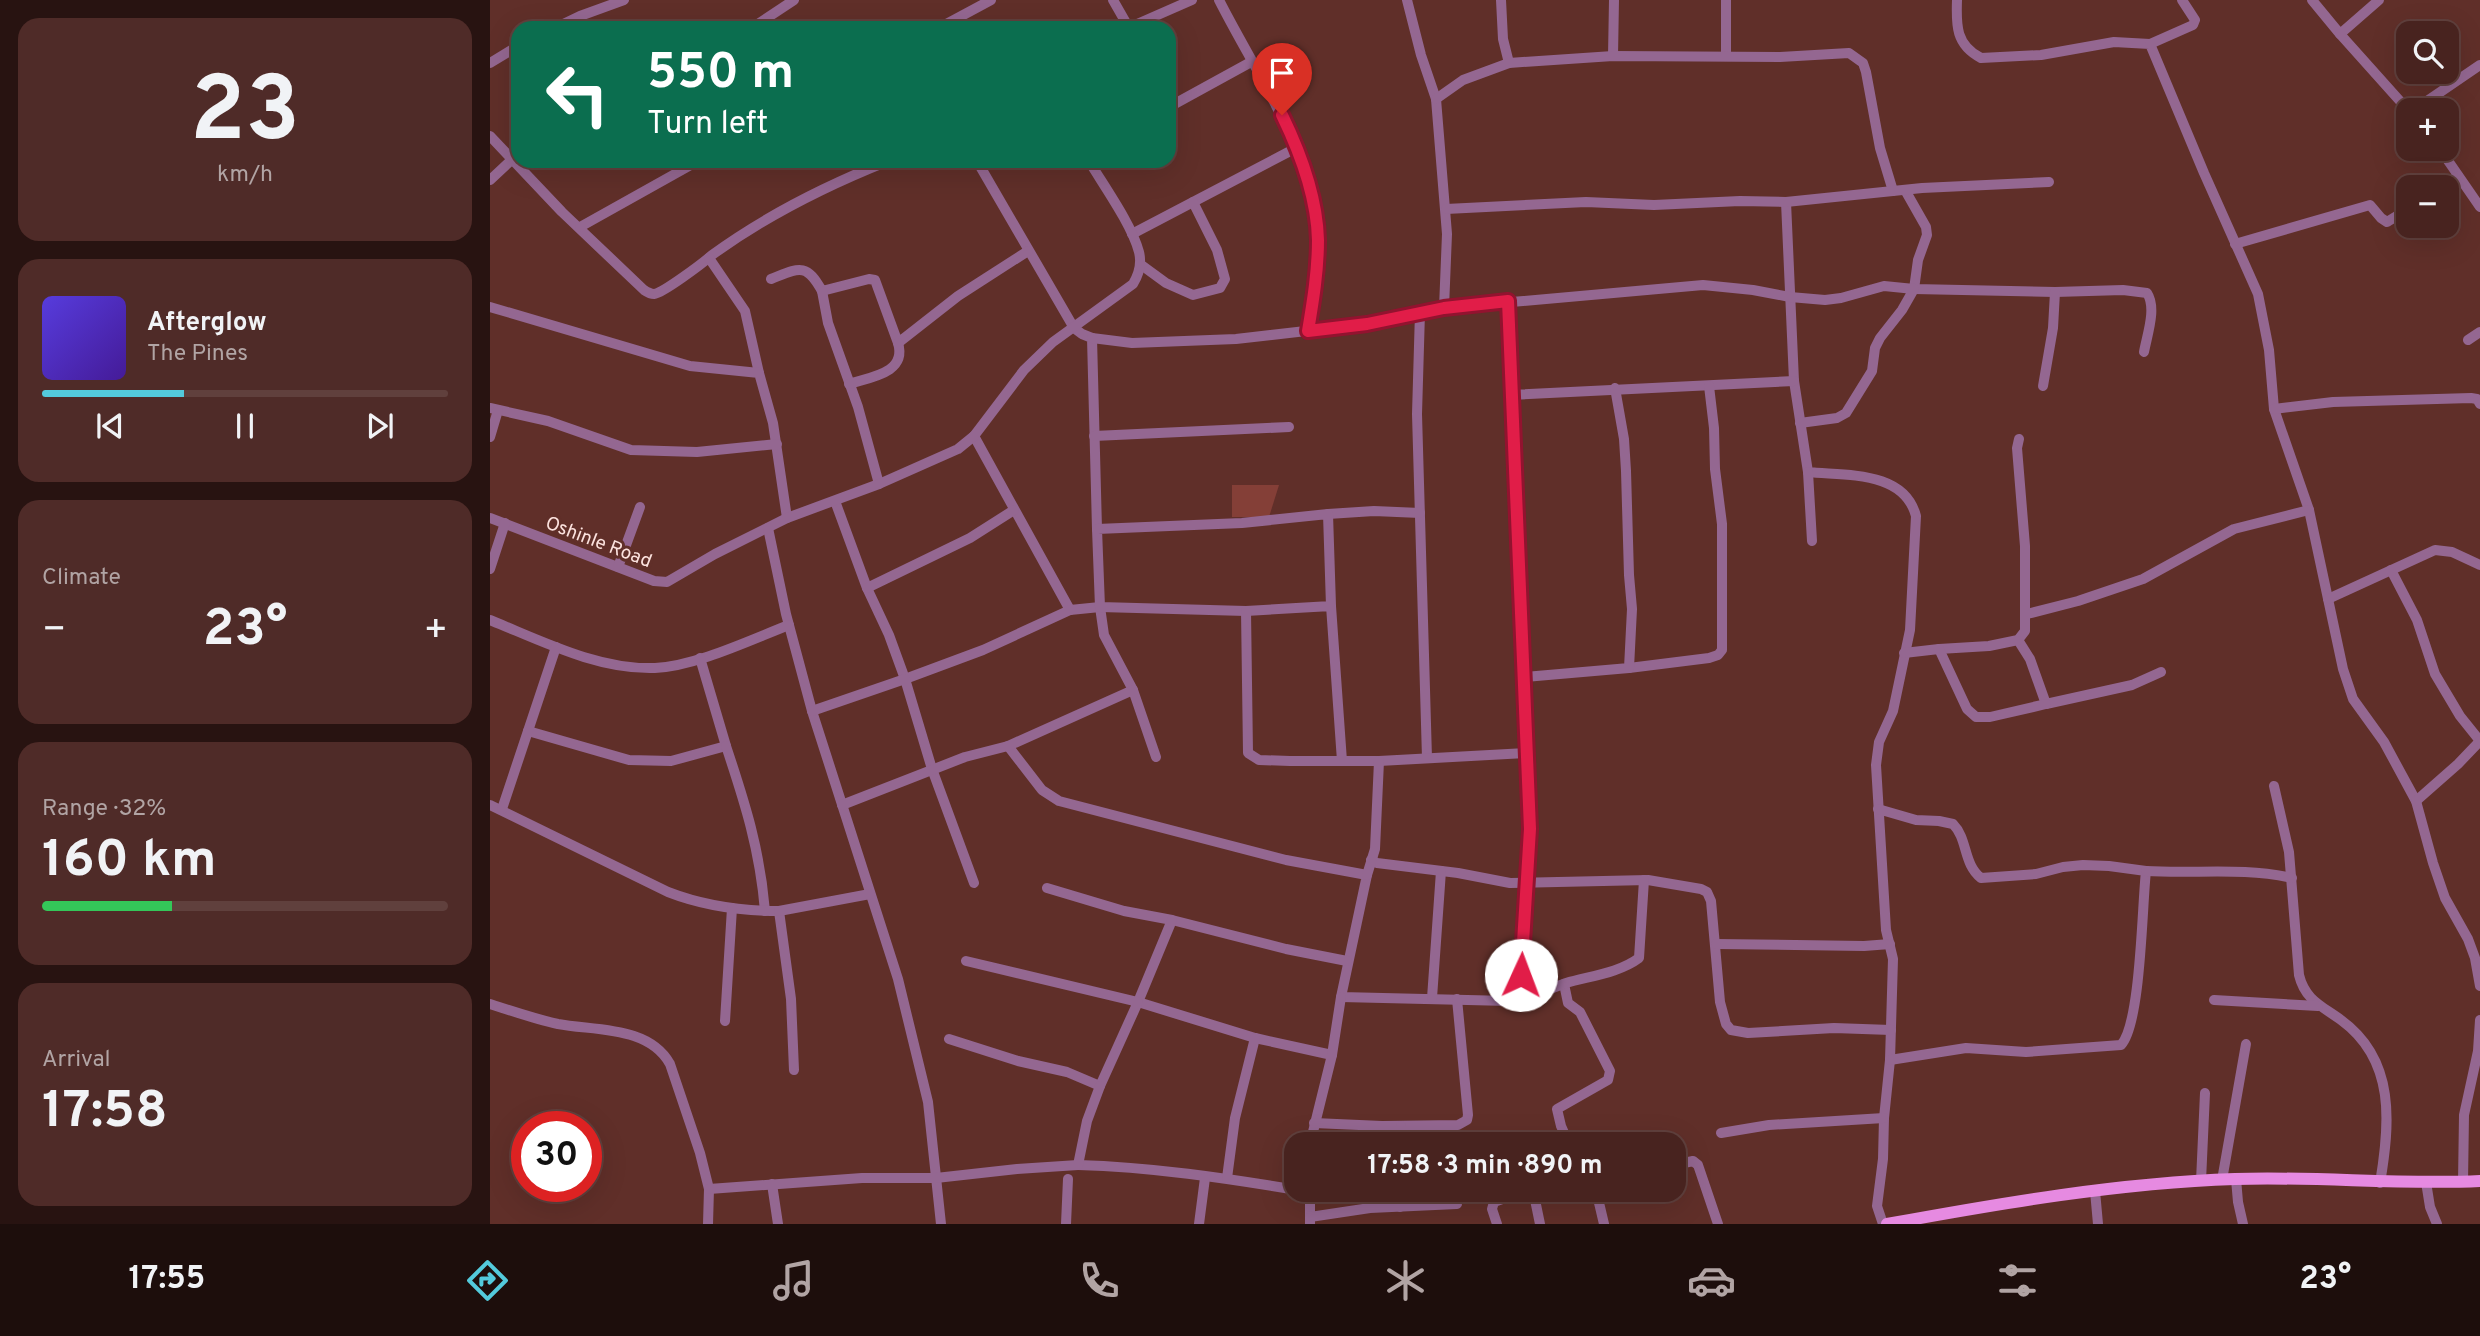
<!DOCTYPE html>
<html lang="en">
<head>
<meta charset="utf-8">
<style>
	body { margin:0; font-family:Overpass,sans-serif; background:#4f2b28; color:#f1f3f6; height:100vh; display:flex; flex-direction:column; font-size:26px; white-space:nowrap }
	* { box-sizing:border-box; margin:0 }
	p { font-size:23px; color:#b1a4a4 }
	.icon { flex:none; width:38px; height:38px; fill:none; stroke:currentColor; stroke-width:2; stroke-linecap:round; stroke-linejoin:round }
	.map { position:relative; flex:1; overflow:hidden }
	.panel { display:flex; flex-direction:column; gap:18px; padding:18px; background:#281311; width:490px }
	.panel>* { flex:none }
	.banner { position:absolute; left:21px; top:21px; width:665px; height:147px; border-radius:21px; box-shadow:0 7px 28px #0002,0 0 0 2px #60403d; background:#0b6e4f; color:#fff; overflow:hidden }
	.buttons { position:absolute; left:1906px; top:21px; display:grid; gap:14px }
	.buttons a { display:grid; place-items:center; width:63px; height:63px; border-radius:14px; background:#48231f; box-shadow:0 7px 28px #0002,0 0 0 2px #60403d; font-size:35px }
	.speed { position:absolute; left:21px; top:1111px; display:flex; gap:14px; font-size:35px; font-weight:700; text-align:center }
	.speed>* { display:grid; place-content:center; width:91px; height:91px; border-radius:50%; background:#48231f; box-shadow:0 7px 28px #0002,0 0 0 2px #60403d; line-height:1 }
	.speed .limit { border:10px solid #d22; background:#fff; color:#111 }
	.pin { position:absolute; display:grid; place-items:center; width:60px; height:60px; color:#fff; margin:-72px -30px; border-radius:50% 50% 50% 0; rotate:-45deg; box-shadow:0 0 7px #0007 }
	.pin .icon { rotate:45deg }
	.me { position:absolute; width:77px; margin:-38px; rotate:2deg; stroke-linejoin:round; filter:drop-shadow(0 0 5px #0008) }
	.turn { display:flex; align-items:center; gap:24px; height:147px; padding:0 21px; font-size:32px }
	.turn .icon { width:91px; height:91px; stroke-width:2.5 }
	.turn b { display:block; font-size:49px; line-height:60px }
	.big { font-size:52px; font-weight:700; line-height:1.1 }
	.panel .widget { flex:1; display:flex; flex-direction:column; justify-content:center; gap:10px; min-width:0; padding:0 24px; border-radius:21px; background:#4f2b28 }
	.panel .dial { align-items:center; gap:0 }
	.dial b { font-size:91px; line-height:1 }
	.song { display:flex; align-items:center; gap:21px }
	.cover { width:84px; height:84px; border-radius:10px; background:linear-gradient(135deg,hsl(250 70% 55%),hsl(260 70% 35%)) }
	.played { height:7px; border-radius:4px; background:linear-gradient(90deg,#53cadc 35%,#60403d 35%) }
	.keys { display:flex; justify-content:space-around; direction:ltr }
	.heat { display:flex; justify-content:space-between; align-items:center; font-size:38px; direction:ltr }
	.charge { height:10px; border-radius:5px; background:linear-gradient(90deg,#34c759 32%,#60403d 0) }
	.trip { position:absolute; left:794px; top:1132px; width:402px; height:70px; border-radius:21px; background:#48231f; box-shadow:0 7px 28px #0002,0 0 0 2px #60403d; font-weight:700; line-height:70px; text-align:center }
	.menu { display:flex; height:112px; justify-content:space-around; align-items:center; background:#1d0e0c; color:#b1a4a4 }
	.menu .icon { width:49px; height:49px }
	.menu .selected { color:#53cadc }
	.menu b { font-size:32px; color:#f1f3f6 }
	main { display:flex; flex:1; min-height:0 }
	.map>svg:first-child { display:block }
	.green { fill:#843f37 }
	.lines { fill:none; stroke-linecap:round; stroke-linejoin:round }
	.minor { stroke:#946791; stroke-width:10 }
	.major { stroke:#e68ae1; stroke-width:12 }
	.route-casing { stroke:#92132f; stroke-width:18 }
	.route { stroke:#e11d48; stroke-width:12 }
	.labels { text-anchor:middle; stroke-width:6; stroke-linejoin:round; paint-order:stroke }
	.street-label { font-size:19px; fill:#fce2de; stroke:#602f29 }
</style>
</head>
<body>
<main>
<section class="panel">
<div class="widget dial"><b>23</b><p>km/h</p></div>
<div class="widget">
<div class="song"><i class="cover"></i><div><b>Afterglow</b><p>The Pines</p></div></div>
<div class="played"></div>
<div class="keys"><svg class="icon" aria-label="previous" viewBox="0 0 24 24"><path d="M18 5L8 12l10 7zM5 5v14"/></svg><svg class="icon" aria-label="pause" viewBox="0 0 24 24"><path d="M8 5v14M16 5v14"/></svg><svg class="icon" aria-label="next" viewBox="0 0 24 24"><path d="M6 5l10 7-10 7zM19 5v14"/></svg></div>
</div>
<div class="widget"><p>Climate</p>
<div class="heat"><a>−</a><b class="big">23°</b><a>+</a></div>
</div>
<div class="widget"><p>Range · 32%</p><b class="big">160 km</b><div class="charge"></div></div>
<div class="widget"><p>Arrival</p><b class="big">17:58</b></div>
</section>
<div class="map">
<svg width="1990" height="1224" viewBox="0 0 1990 1224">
	<rect width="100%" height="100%" fill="#602f29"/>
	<polygon class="green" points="742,485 789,485 779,517 742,517"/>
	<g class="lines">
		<g class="minor">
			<polyline points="623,0 639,28"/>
			<path d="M729,0C767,75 821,149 828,236C830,267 823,300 818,332"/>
			<polyline points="917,0 931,55 946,99 957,234 954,308"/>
			<polyline points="1011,0 1013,39 1019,63"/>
			<path d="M1467,0C1466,26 1466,45 1491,58L1551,55L1624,42L1660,44L1714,173L1768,294L1779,350L1784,409L1819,510L1853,669L1863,699L1894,742L1926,801L1943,863L1955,898L1978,939L1985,958L1990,986"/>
			<polyline points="1822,0 1850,34 1889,0"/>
			<polyline points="65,28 90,16 134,0"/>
			<polyline points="262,28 304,0"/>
			<polyline points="449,28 501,0"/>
			<polyline points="638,28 702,0"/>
			<polyline points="1850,34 1918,110"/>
			<polyline points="1660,44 1703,25 1705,20 1692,0"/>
			<polyline points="1123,56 1124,0"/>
			<polyline points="1236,56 1236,0"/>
			<polyline points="0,63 28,46"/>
			<polyline points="946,99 973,80 1019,63 1123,56 1290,57 1359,53 1373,63 1376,72 1390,148 1403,191"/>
			<polyline points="679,107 761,62"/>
			<polyline points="1924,110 1990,65"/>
			<path d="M0,136L72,212L154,290C157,292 160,294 164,294C173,293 213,263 222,255C277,215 335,186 398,161"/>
			<polyline points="1950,149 1990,207"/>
			<polyline points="487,161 584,328 592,334 602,338 607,529"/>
			<polyline points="0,180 28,154"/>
			<polyline points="1951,187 1968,176"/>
			<path d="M1415,190L1436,227L1437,235L1428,260L1424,289L1565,292L1633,290L1657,293C1667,308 1657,335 1654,352"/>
			<path d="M1296,202L1304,381L1318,472C1355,476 1414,470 1426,516L1420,630L1403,711L1389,742L1386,765L1396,930L1403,959L1400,1060L1394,1118L1393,1159L1387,1206L1393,1224"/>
			<polyline points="956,209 1096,202 1164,205 1250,201 1296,202 1432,188 1559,182"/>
			<polyline points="90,227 208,161"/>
			<polyline points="642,234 806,148"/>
			<polyline points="1745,244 1880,205 1891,218 1897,222 1918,209"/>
			<polyline points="219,258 255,311 269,373"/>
			<polyline points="650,264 676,283 703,295 730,288 735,279 727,250 703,202"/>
			<path d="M281,279C309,268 316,262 332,291L379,279L385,280L408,343L468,296L538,251"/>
			<polyline points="332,291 338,323 368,407 389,484"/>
			<polyline points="0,307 200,366 269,373 283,423 297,518"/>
			<polyline points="930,312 927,414 937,758"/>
			<polyline points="602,338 642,343 746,339 877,324 954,308 1213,285 1263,290 1300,297 1335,300 1351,298 1394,286 1424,289 1412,310 1390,338 1385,348 1382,371 1356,413 1347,418 1310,423"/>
			<polyline points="1978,340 1990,332"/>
			<path d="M359,384C381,377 417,373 408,343"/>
			<polyline points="1553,386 1563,328 1565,292"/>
			<polyline points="1021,395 1304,381"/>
			<polyline points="0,408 58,421 141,450 207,452 287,444"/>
			<polyline points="1784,409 1843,402 1981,398 1987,399 1990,404"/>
			<polyline points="484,436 580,610"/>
			<polyline points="604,436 799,427"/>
			<polyline points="0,437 8,410"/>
			<polyline points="1318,472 1322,541"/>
			<polyline points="345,501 377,588 399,635 415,679 493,650 580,610 610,607 614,635 643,690"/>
			<polyline points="838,514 884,511 930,513"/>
			<path d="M0,518L164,581L177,582L225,554L297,518L389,484L468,449L484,436L534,370L563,342L643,284C649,274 652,264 649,252C642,225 614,186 599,161"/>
			<polyline points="278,528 296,614 322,711 408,979 438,1102 451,1224"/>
			<polyline points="128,567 150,507"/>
			<polyline points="0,569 15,523"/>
			<polyline points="1901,570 1927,620 1945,674 1970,716 1990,741"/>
			<polyline points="377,588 480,538 524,510"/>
			<polyline points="1838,599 1945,550 1962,552 1990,565"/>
			<polyline points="841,606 838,514 752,523 607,529 610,607 756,611 841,606 852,761"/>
			<polyline points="756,611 758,753 769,760 800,761 889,761 1037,753"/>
			<polyline points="1537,614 1588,601 1653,579 1744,529 1819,510"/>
			<path d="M0,620C52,641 108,670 165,668C206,666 260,640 299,625"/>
			<polyline points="1528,640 1540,659 1556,704 1642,685 1671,672"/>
			<polyline points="1449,649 1499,646 1528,640 1535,631 1535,546 1527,448 1529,439"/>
			<polyline points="1414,653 1449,649 1477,709 1486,717 1500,717 1556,704"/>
			<polyline points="1139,668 1219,658 1228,655 1232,650 1232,524 1225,469 1224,428 1219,386"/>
			<polyline points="1035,677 1139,668 1142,609 1139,575 1136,471 1134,439 1125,388"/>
			<polyline points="322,711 415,679 442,769 484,883"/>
			<polyline points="38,731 139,760 181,761 236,746 210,658"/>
			<path d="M236,746C255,803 270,850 275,911"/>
			<polyline points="518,746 552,790 569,801 796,860 877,875 851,997 1019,1001 1034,999 1032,951 1040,829 1018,301"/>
			<path d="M1784,786L1799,852L1809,975C1815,1000 1832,1006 1851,1020C1906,1060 1900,1124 1890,1183"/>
			<polyline points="1926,801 1968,764 1990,741"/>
			<path d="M0,805L178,892C214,906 251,911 289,911L301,999L304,1070"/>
			<polyline points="352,805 475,757 518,746 643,690 666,757"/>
			<polyline points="12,809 66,647"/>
			<path d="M1388,809L1426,820L1449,821L1463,824C1478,839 1473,864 1491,878L1546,874L1573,867L1593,865L1619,866L1656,871C1652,905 1651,1024 1631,1045L1536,1052L1476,1048L1400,1060"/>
			<polyline points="881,860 887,863 968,873 1020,883 1158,880 1211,889 1217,892 1221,901 1230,1002 1236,1024 1241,1030 1258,1033 1344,1028 1401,1030"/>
			<path d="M1656,871C1707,874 1752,867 1802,878"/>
			<polyline points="877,875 885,849 889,761"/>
			<polyline points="557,888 634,911 682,920 796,949 857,961"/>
			<polyline points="289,911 380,894"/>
			<polyline points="682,920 648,1002 765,1038 842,1055"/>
			<polyline points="1226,944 1374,946 1400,944"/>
			<polyline points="1074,984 1078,1003 1090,1012 1120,1071 1118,1080 1067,1109 1071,1126 1079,1144"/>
			<polyline points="942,998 951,871"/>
			<path d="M1034,999C1048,994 1062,988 1076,983C1100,976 1129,973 1149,958L1154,880"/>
			<polyline points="1724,1000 1828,1006"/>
			<path d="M0,1004C22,1011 45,1019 68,1024C106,1031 159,1026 180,1064L210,1153L219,1189L218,1224"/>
			<polyline points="235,1021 242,908"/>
			<polyline points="459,1039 528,1061 577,1072 610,1086 648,1002 476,961"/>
			<polyline points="824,1123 892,1126 968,1125 977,1120 978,1115 967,999"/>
			<polyline points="911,1126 911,1144"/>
			<polyline points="1231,1133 1279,1125 1394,1118"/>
			<polyline points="820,1144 842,1055 851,997"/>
			<path d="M588,1165C661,1167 735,1178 807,1190"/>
			<polyline points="1185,1165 1203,1161 1208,1165 1228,1224"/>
			<polyline points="737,1178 745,1118 765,1038"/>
			<polyline points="1746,1179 1748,1202 1753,1224"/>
			<polyline points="1732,1180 1756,1044"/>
			<polyline points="1711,1181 1715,1093"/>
			<polyline points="1936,1182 1940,1207 1947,1224"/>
			<polyline points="1973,1182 1974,1115 1988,1051 1990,1020"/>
			<polyline points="282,1184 288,1224"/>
			<polyline points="219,1189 372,1178 446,1178 527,1169 588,1165 597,1121 610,1086"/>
			<polyline points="820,1190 820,1224"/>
			<polyline points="1043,1190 1050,1224"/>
			<polyline points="1106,1190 1114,1224"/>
			<polyline points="1605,1191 1608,1224"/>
			<polyline points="910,1207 910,1190"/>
			<polyline points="820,1217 880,1208 967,1204"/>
			<polyline points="576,1224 578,1179"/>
			<polyline points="709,1224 715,1178"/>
			<polyline points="1007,1224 1002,1209 1004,1202 1037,1190"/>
		</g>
		<path class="major" d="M1397,1224C1512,1203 1628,1183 1745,1179C1827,1176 1908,1185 1990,1181"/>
	</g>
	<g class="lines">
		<defs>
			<path id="route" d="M792,115C810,152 827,198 828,240C828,271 823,301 818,331L877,324L954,308L1018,301L1040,829L1031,975"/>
		</defs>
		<use href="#route" class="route-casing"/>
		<use href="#route" class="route"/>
	</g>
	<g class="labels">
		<g class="street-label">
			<text transform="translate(109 541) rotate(21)" y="7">Oshinle Road</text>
		</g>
	</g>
</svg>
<div class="buttons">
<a><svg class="icon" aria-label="search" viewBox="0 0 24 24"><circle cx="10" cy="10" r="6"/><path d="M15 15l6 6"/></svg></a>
<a>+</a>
<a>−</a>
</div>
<div class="speed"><div class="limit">30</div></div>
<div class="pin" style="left:792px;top:115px;background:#d93025"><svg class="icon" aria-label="arrive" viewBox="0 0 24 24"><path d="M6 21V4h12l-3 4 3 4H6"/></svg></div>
<svg class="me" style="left:1031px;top:975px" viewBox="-20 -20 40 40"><circle r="19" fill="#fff"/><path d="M0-13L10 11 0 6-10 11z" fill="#e11d48"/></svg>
<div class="trip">17:58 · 3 min · 890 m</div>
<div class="banner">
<div class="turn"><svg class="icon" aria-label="left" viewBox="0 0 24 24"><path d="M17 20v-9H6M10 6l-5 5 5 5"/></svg><div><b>550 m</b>Turn left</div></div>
</div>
</div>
</main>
<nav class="menu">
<b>17:55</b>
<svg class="icon selected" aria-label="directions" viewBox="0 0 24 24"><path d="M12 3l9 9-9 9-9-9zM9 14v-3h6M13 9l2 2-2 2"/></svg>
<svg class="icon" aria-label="music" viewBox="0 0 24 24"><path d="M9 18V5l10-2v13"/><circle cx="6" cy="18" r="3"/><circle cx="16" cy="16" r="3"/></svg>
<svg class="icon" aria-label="phone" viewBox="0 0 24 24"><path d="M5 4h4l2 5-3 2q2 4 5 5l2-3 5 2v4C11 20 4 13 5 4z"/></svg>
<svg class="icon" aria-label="climate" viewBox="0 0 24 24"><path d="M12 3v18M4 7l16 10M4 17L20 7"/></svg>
<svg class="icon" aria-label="car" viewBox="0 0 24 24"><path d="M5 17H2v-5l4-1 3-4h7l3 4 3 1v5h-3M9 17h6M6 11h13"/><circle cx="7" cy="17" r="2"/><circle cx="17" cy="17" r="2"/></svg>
<svg class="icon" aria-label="filters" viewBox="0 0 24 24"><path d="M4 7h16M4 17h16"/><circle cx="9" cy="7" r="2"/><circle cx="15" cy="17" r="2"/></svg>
<b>23°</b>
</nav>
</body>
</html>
